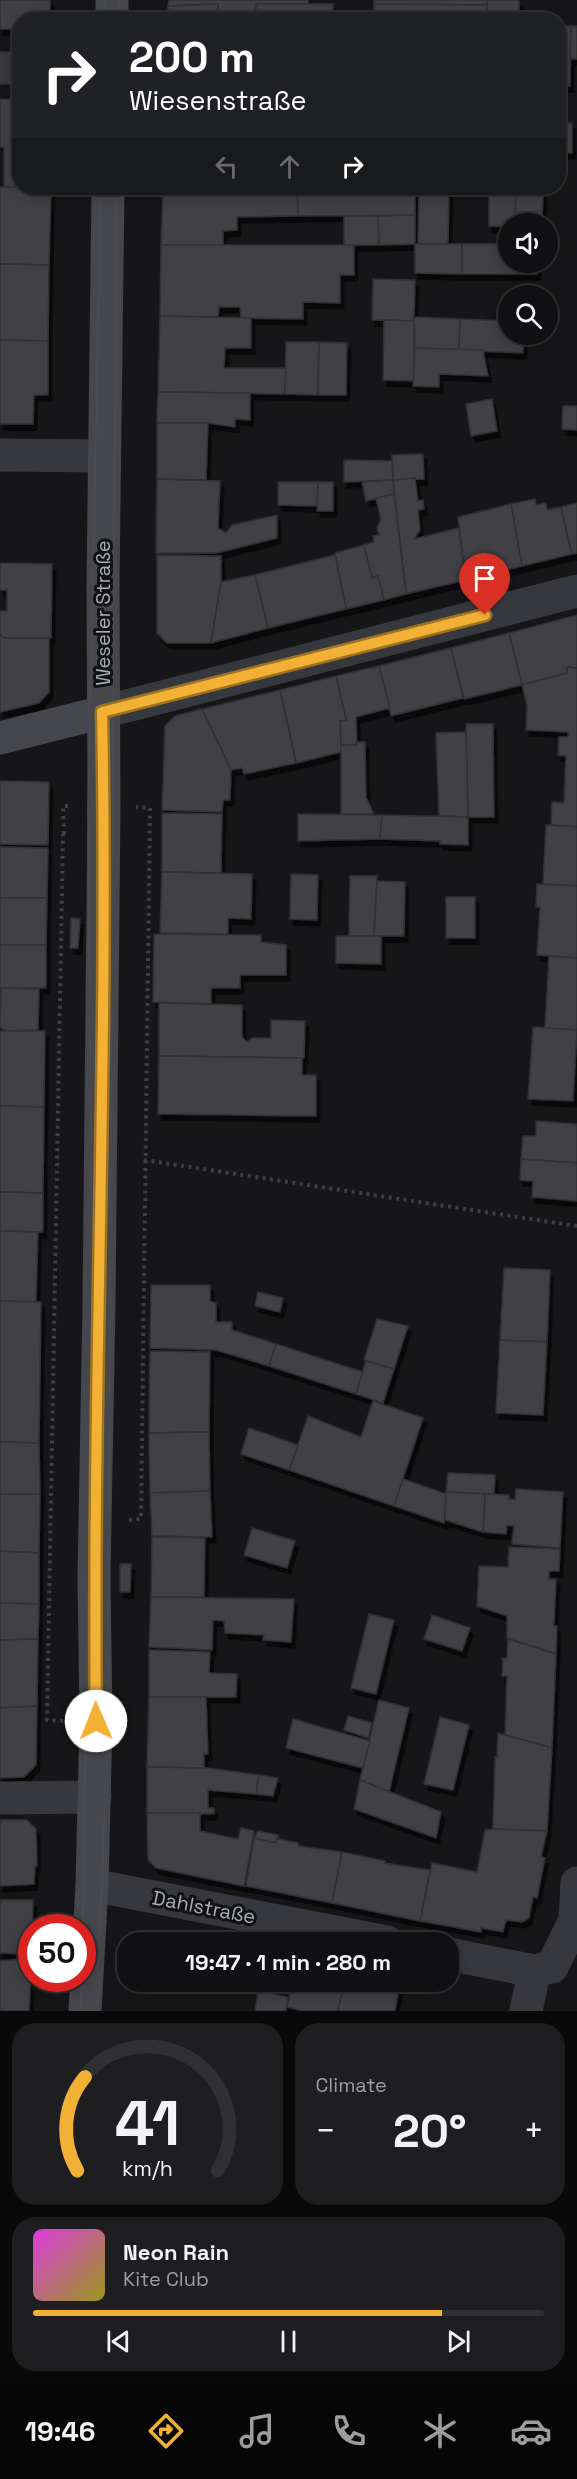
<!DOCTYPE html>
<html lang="en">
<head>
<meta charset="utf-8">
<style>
	body { margin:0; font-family:"Space Grotesk",sans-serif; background:#1e1e20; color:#f1f3f6; height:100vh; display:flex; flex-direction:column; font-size:22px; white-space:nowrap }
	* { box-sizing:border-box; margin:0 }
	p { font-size:20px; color:#9c9d9f }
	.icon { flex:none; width:33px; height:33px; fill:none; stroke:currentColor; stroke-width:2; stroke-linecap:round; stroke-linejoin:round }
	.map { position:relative; height:2011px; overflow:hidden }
	.side { display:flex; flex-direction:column; gap:12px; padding:12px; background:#09090a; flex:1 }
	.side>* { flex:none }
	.banner { position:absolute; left:12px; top:12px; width:554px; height:183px; border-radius:24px; box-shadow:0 3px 15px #0003,0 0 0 2px #303032; background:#202124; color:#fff; overflow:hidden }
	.fabs { position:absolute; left:498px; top:213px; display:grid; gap:12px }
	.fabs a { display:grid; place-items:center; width:60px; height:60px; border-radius:50%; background:#101012; box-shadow:0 3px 15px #0003,0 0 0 2px #303032; font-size:30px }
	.speed { position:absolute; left:18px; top:1914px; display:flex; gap:12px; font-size:30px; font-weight:700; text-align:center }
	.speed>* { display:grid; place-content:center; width:78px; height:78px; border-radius:50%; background:#101012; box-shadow:0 3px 15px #0003,0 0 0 2px #303032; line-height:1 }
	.speed .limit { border:9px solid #d22; background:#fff; color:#111 }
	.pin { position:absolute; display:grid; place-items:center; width:51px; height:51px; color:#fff; margin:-62px -26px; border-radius:50% 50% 50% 0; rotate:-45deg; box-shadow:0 0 6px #0007 }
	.pin .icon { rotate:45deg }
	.me { position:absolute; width:66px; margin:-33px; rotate:359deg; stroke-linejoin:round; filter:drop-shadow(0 0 4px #0008) }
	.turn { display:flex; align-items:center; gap:21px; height:126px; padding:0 18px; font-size:27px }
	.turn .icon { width:78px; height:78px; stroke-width:2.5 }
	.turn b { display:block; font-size:42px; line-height:51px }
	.lanes { display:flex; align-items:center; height:57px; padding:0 18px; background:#0003; justify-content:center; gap:30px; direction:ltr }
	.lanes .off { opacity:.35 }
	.big { font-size:45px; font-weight:800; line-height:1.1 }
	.side .tile { flex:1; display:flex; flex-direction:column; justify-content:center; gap:9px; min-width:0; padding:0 21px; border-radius:24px; background:#1e1e20 }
	.side .dial { align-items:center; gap:0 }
	.dial svg { height:156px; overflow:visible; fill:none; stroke:#303032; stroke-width:7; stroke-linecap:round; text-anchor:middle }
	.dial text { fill:#f1f3f6; stroke:none }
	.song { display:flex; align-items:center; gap:18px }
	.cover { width:72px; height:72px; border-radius:9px; background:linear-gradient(135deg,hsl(300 70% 55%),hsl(60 70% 35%)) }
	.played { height:6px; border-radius:3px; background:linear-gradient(90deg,#f2b134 80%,#303032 80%) }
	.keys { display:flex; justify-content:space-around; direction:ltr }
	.heat { display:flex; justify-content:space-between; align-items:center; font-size:33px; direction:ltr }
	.side .tiles { flex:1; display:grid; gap:12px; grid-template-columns:1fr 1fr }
	.tile:last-child { grid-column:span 2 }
	.trip { position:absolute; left:117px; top:1932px; width:342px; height:60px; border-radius:24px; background:#101012; box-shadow:0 3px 15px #0003,0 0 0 2px #303032; font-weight:800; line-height:60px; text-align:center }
	.menu { display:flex; height:96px; justify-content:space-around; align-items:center; background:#060607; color:#9c9d9f }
	.menu .icon { width:42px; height:42px }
	.menu .current { color:#f2b134 }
	.menu b { font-size:27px; color:#f1f3f6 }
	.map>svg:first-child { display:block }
	.building { fill:#404145; stroke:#303034; stroke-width:1.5; filter:url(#shadow) }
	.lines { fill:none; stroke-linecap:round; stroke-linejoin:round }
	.path { stroke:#3d3f44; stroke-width:4; stroke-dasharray:3 4.5; stroke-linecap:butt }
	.street { stroke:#37383d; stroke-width:33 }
	.secondary { stroke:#45474d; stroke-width:33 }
	.tram { stroke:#4a4c52; stroke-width:1.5 }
	.route-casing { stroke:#9d7322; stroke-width:15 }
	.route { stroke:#f2b134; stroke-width:10 }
	.labels { text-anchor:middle; stroke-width:6; stroke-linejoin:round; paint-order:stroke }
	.street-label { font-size:20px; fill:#a8adb8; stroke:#111113 }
</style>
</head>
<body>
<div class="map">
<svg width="577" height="2011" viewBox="0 0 577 2011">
	<defs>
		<filter id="shadow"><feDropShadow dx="3.5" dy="6" stdDeviation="0" flood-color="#0009"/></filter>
	</defs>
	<rect width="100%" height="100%" fill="#161618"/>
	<g class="building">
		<polygon points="0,0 50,0 50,20 20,20 20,29 0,29"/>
		<polygon points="169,0 308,0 308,4 256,4 256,13 218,13 218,4 168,6"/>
		<polygon points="374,0 487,0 487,5 374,4"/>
		<polygon points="487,0 519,0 519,20 488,20"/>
		<polygon points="218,4 218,13 256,13 256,4 333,4 333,20 168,20 168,6"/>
		<polygon points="374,4 487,5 488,20 374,20"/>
		<polygon points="558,26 571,26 570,86 558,86"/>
		<polygon points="571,26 577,26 577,59 570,59"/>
		<polygon points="0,99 20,100 20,187 4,187 4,147 0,147"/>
		<rect x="558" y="123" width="14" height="30"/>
		<polygon points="0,187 51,188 49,265 0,264"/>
		<polygon points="163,188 317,188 317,190 163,191"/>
		<polygon points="318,188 388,188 388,189 318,190"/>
		<polygon points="419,188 449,188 448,244 418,244"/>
		<polygon points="489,188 516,188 515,224 508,224 508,227 489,226"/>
		<polygon points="516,188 543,188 542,224 515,224"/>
		<polygon points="415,189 415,215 298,216 297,190"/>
		<polygon points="297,190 298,216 237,217 237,230 223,231 223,245 161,245 163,191"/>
		<polygon points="415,215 415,244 379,245 378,216"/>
		<polygon points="344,216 378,216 379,245 344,245"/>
		<polygon points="415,244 462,244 462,274 415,273"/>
		<polygon points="462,244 508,244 508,262 537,262 537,274 462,274"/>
		<polygon points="161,245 354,245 354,275 340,275 340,303 303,302 303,319 241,318 240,307 219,307 218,317 160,316"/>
		<polygon points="0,264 49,265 48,341 0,340"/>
		<polygon points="373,279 415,280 414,321 372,320"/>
		<polygon points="160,316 251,318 251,348 225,348 224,368 286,368 285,394 158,392"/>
		<polygon points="414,317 460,319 459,350 415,348"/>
		<polygon points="460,319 508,321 508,334 524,334 523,353 459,350"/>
		<polygon points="384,320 414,321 414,381 383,380"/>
		<polygon points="0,340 48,341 48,395 34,395 33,424 0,424"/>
		<polygon points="286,342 319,342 318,395 285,394"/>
		<polygon points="319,342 347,343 346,395 318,395"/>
		<polygon points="415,348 483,350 488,376 439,374 439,387 413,386"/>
		<polygon points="158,392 250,393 250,420 235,419 235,427 208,423 157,423"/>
		<polygon points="492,399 497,431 471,436 466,404"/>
		<polygon points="563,406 577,406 577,430 562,429"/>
		<polygon points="157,423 208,423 206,480 157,479"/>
		<polygon points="423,454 424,479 393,480 392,455"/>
		<polygon points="344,460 392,461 393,480 344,482"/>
		<polygon points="415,478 418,501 423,500 424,509 418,510 420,530 414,539 459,528 466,580 406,594 393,480"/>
		<polygon points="157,479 220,481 218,528 226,533 232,525 277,515 277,538 217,553 156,553"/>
		<polygon points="393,480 394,494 366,501 362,482"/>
		<polygon points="278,482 318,482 317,506 278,505"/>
		<polygon points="318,482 333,482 333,511 317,511"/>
		<polygon points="394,494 406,594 384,600 378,576 372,578 364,545 374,542 373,536 379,535 377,527 381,520 376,498"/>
		<polygon points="535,499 536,505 546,503 547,510 561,507 572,554 522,566 511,504"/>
		<polygon points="577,503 577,553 572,554 561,507"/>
		<polygon points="511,504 522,566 466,580 458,517"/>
		<polygon points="364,545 372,578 378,576 384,600 346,609 335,553"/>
		<polygon points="157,555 221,556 221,582 211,643 167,643 157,633"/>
		<polygon points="335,555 346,609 268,628 255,575"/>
		<polygon points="0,563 52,564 51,638 4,638 0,634 0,611 7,611 7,590 0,590"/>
		<polygon points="255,575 268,628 211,643 221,582"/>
		<polygon points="577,615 577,668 567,667 567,673 522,685 509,633"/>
		<polygon points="509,633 522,685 464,699 451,648"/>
		<polygon points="0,634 4,638 49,638 49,692 39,703 0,712"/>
		<polygon points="451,648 463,698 391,716 379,666"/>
		<polygon points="379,666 390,708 356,717 357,745 341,745 340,721 346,720 336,676"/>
		<polygon points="567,667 577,668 577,827 551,825 552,802 564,803 566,756 558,755 559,737 568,737 568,732 526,730 527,705 522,685 567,673"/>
		<polygon points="336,676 346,720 340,721 341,752 296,763 280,690"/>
		<polygon points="280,690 296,763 244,774 242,768 231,770 202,709"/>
		<polygon points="202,709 231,770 230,800 223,800 222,812 162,810 165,726 175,716"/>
		<polygon points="466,724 493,724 494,817 468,817"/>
		<polygon points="466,732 468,817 439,816 436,733"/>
		<polygon points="356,742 365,742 366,797 374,814 341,814 341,745 357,745"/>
		<polygon points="0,781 49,782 48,845 0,844"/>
		<polygon points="162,813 222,814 221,873 162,872"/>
		<polygon points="298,814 382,815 380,839 298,841"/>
		<polygon points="382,815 468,817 468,845 440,844 440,841 380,839"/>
		<polygon points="546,825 577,827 577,886 543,884"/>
		<polygon points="0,847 48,848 47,898 0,898"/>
		<polygon points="162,872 252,874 251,919 228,918 228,934 160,933"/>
		<polygon points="291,874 318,875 317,920 290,919"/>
		<polygon points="350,876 377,876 374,936 349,936"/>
		<polygon points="377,881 405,882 404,936 374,936"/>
		<polygon points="537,884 577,886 577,958 537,955 540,907 536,907"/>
		<rect x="446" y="897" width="29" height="41"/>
		<polygon points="0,898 47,898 46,945 0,945"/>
		<polygon points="71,918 80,919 78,948 70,948"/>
		<polygon points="154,934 261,935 261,942 286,945 286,975 240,975 240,988 211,988 211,1004 153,1002"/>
		<polygon points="336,936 381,936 381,964 336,963"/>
		<rect x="0" y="945" width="46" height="43"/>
		<polygon points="549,956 577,958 577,1030 545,1028"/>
		<polygon points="1,988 39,989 38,1030 6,1031 0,1027"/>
		<polygon points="159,1003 242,1005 242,1037 247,1042 252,1038 271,1038 271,1020 305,1021 304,1058 159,1056"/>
		<polygon points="533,1027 577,1030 573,1101 528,1099"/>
		<polygon points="0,1031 45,1031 44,1107 0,1106"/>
		<polygon points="159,1056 302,1058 302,1075 316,1075 316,1116 158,1114"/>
		<polygon points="0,1106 44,1107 43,1193 0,1192"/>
		<polygon points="536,1121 577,1124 577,1163 521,1159 523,1136 536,1136"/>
		<polygon points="521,1159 577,1163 577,1201 532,1197 533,1181 520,1180"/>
		<polygon points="0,1192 43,1193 43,1232 0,1231"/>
		<polygon points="0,1231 38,1232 36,1302 0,1301"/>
		<polygon points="504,1268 550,1270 547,1342 500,1340"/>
		<polygon points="151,1285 210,1285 210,1301 216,1303 216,1322 232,1322 232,1330 276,1344 269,1366 216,1350 150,1348"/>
		<polygon points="258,1292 283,1298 280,1312 255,1306"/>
		<polygon points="0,1301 41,1302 39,1443 0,1442"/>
		<polygon points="377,1319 408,1326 394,1369 364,1360"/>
		<polygon points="500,1340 547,1342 543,1415 496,1413"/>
		<polygon points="276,1344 363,1372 356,1394 269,1366"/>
		<polygon points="150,1351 210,1352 209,1432 149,1433"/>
		<polygon points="366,1361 394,1369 383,1403 356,1394"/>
		<polygon points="373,1401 423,1418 394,1506 289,1470 308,1416 361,1437"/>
		<polygon points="249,1428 298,1445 289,1470 241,1454"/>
		<polygon points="209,1432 210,1491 150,1493 149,1433"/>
		<polygon points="0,1442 39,1443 40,1494 0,1494"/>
		<polygon points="448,1473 495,1475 494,1494 446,1492"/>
		<polygon points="403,1479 446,1494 444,1523 394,1506"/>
		<polygon points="516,1489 563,1492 560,1548 512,1544 514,1526 507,1525 506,1534 483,1532 485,1494 509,1495 509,1499 515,1500"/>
		<polygon points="210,1491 212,1537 152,1536 150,1493"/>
		<polygon points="446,1492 485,1494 483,1532 445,1520"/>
		<polygon points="0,1494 40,1494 39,1553 0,1551"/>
		<polygon points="252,1528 295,1541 287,1568 244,1555"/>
		<polygon points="152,1537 205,1538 204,1597 151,1597"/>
		<polygon points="509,1547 560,1549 559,1571 549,1571 549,1579 556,1579 554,1626 557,1626 556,1654 507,1638 507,1616 477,1606 479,1566 508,1567"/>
		<polygon points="0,1551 39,1553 39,1604 0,1603"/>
		<polygon points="120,1564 131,1564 130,1592 120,1592"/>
		<polygon points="151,1597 294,1599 291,1642 263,1640 264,1635 225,1633 224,1621 213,1620 212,1650 149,1647"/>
		<polygon points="0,1603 39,1604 38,1639 0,1640"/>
		<polygon points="369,1614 394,1620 376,1694 351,1688"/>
		<polygon points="432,1615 470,1628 462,1651 424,1639"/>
		<polygon points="38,1639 37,1706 0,1708 0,1640"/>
		<polygon points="508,1639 556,1654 552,1748 505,1735 507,1676 502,1676 503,1658 507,1658"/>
		<polygon points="149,1650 210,1652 209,1673 237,1674 236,1697 149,1697"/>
		<polygon points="149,1697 206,1697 208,1754 204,1754 204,1768 147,1767"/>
		<polygon points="379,1700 409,1708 389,1792 360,1780"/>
		<polygon points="37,1706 36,1765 24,1777 0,1778 0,1708"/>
		<polygon points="348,1716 372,1723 368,1738 344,1730"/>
		<polygon points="440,1717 469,1725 453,1790 424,1784"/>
		<polygon points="293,1719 370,1741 363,1768 286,1748"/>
		<polygon points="498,1733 552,1748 547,1831 493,1829 495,1757 497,1757"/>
		<polygon points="147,1767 207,1768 259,1775 256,1794 208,1790 208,1808 214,1808 214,1814 147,1813"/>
		<polygon points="259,1775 278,1778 273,1796 256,1794"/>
		<polygon points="360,1780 441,1812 436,1838 354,1809"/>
		<polygon points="147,1813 200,1813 200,1831 238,1839 241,1828 254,1831 244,1886 156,1868 148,1860"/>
		<polygon points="0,1820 27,1820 36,1829 37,1866 35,1866 34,1884 0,1886"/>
		<polygon points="493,1829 547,1831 541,1857 545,1858 537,1898 533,1897 529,1918 522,1922 506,1920 503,1932 481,1928 481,1932 420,1921 432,1863 477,1872 485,1830"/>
		<polygon points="258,1831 278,1835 276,1843 254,1838"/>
		<polygon points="278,1835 279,1839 298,1843 298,1846 342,1852 332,1903 246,1886 254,1838 276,1843"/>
		<polygon points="342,1852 385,1861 385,1863 430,1870 420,1921 332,1903"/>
		<polygon points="0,1900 33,1900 32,1954 0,1953"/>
		<polygon points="32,1958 29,2011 0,2011 0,1961"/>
		<polygon points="292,1982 344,1982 338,2011 303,2011 287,2007"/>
		<polygon points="344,1982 400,1982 395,2011 338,2011"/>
		<polygon points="258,1991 288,1997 286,2011 255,2011"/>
	</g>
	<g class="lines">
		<g class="path">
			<polyline points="64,834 63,806 72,806"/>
			<polyline points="144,1160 577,1226"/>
			<polyline points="129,1520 141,1519 150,808 136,807"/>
			<polyline points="63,1721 47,1720 63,834"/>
		</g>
		<g class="street">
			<polyline points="0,68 20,68"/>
			<polyline points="0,455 104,456"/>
			<polyline points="103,712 577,591"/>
			<polyline points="0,1798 95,1797"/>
			<polyline points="92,1885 387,1942"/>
			<polyline points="448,1954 534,1971 552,1967 575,1920 577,1883"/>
			<polyline points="526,2011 534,1971"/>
		</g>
		<g class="secondary">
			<polyline points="112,20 112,0"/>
			<polyline points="0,738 103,712"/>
			<polyline points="85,2011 92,1885 96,1721 94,1578 99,1304 104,807 103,583 108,188"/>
		</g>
		<g class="tram">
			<polyline points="105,20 105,0"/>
			<polyline points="119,20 120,0"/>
			<polyline points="82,1952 93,1345 88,807 101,188"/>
			<polyline points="80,2011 82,1978"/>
			<polyline points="97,2011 108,1721 116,188"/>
		</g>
	</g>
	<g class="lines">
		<defs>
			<path id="route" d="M96,1721C92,1385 109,1048 102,712L485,615"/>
		</defs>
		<use href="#route" class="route-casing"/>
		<use href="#route" class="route"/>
	</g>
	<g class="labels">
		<g class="street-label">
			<text transform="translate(103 613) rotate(-90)" y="7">Weseler Straße</text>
			<text transform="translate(204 1907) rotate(11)" y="7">Dahlstraße</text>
		</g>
	</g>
</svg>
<div class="fabs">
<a><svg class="icon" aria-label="sound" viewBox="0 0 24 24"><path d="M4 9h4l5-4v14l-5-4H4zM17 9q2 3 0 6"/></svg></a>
<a><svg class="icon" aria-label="search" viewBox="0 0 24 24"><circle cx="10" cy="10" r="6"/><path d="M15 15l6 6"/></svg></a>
</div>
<div class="speed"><div class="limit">50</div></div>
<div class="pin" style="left:485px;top:615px;background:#d93025"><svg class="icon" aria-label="arrive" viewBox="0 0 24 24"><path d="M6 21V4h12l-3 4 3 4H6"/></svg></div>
<svg class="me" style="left:96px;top:1721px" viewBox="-20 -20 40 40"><circle r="19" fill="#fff"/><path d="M0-13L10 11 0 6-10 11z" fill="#f2b134"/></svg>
<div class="trip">19:47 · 1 min · 280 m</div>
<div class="banner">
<div class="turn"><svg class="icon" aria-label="right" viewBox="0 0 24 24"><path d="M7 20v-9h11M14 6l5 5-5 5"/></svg><div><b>200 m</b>Wiesenstraße</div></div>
<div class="lanes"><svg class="icon off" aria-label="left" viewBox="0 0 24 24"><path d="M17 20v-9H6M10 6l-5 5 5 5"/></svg><svg class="icon off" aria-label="ahead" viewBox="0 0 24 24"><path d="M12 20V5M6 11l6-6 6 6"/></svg><svg class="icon" aria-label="right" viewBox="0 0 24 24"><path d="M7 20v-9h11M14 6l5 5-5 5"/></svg></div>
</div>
</div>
<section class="side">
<div class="tiles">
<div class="tile dial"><svg viewBox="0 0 100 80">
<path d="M14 69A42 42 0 1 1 86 69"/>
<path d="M14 69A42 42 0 0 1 18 21" stroke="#f2b134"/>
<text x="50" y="56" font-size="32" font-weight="700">41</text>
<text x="50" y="72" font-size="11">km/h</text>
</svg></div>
<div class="tile"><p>Climate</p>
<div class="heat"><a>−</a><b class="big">20°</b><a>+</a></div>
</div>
<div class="tile">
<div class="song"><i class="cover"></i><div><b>Neon Rain</b><p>Kite Club</p></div></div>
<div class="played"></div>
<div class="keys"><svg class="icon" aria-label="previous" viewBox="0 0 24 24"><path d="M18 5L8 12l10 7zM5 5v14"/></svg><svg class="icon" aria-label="pause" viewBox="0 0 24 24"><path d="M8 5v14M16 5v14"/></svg><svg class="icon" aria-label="next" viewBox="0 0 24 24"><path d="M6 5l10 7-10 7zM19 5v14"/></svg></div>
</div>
</div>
</section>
<nav class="menu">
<b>19:46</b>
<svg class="icon current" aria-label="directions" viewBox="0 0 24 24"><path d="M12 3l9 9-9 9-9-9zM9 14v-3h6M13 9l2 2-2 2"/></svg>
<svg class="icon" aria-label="music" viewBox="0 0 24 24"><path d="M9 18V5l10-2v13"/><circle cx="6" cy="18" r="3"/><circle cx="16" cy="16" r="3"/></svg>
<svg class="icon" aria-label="phone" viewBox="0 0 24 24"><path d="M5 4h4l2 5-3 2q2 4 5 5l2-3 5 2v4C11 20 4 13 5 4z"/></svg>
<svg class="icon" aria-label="climate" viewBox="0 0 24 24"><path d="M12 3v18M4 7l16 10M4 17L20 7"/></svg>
<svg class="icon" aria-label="car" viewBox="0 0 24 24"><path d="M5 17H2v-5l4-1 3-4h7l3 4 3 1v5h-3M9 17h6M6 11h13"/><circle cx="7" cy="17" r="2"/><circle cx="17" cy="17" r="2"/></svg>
</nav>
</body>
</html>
